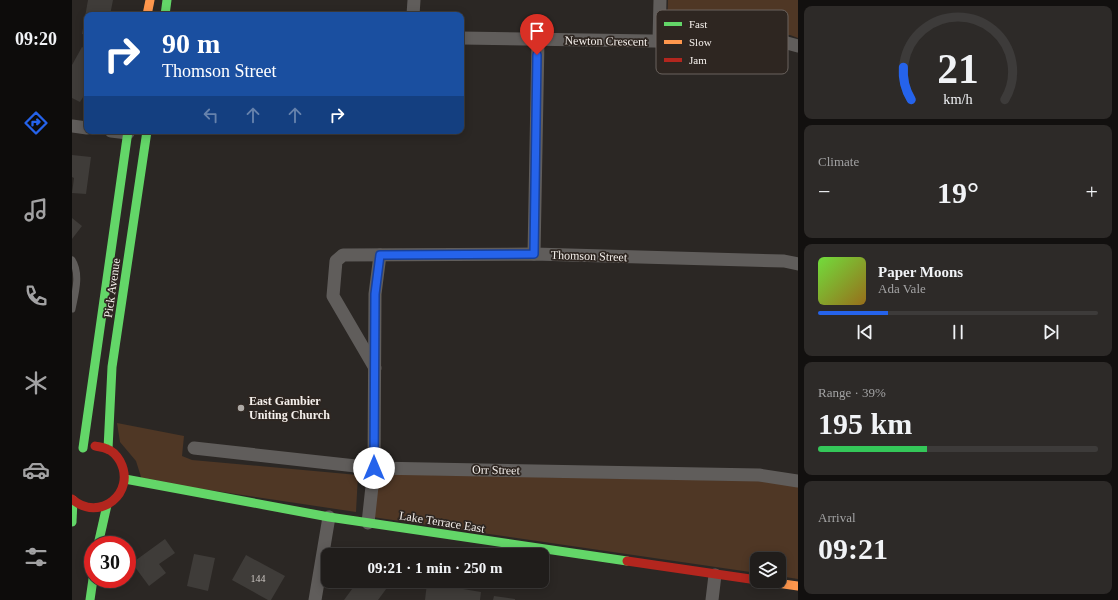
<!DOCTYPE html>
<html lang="en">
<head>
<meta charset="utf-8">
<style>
	body { margin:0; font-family:"Times New Roman",serif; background:#2d2a28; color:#f1f3f6; height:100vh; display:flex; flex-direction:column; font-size:15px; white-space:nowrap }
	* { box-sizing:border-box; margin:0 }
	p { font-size:13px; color:#a2a2a3 }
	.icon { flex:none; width:22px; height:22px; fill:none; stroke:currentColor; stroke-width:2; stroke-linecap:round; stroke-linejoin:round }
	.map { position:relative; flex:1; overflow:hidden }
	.details { display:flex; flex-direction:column; gap:6px; padding:6px; background:#12100f; width:320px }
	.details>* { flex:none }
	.top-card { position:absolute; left:12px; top:12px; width:380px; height:122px; border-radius:8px; box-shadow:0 2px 10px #0003,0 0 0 1px #3d3b3a; background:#1a4fa0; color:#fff; overflow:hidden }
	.buttons { position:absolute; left:678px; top:552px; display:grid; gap:8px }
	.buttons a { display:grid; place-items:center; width:36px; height:36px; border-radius:8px; background:#201d1b; box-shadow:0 2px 10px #0003,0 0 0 1px #3d3b3a; font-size:20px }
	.speed { position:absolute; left:12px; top:536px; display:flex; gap:8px; font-size:20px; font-weight:700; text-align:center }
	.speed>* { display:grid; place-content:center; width:52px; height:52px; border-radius:50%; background:#201d1b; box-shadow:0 2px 10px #0003,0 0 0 1px #3d3b3a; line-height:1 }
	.speed .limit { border:6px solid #d22; background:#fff; color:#111 }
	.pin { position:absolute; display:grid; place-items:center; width:34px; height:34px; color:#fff; margin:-41px -17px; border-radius:50% 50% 50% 0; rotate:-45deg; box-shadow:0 0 4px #0007 }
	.pin .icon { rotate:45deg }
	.me { position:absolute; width:44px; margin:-22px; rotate:0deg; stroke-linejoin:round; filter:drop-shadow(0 0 3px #0008) }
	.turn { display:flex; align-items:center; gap:14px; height:84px; padding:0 12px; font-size:18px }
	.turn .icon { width:52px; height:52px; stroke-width:2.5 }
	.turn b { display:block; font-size:28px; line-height:34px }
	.lanes { display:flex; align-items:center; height:38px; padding:0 12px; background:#0003; justify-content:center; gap:20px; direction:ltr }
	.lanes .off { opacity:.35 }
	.big { font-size:30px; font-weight:600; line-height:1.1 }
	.details .card { flex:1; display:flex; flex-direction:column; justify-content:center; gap:6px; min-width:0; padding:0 14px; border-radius:8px; background:#2d2a28 }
	.details .dial { align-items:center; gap:0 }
	.dial svg { height:104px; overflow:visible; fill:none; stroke:#3d3b3a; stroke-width:7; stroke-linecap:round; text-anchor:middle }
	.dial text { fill:#f1f3f6; stroke:none }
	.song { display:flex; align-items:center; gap:12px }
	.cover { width:48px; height:48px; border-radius:6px; background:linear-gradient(135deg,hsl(100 70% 55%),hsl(40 70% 35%)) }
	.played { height:4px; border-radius:2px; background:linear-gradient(90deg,#2563eb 25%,#3d3b3a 25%) }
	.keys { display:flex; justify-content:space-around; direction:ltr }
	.heat { display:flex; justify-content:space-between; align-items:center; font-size:22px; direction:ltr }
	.charge { height:6px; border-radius:3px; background:linear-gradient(90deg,#34c759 39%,#3d3b3a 0) }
	.trip { position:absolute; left:249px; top:548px; width:228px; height:40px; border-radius:8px; background:#201d1b; box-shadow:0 2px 10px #0003,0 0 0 1px #3d3b3a; font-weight:600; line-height:40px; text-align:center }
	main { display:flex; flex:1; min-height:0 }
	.tab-bar { display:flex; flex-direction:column; width:72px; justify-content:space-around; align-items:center; background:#0d0c0b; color:#a2a2a3 }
	.tab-bar .icon { width:28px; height:28px }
	.tab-bar .active { color:#2563eb }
	.tab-bar b { font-size:18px; color:#f1f3f6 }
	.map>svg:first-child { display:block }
	.green { fill:#4f3725 }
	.building { fill:#3f3c39 }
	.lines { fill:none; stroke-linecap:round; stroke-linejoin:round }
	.lane { stroke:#605d5b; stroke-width:7 }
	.street { stroke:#605d5b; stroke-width:13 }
	.fast { stroke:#63d668; stroke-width:9 }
	.slow { stroke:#ff974d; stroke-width:9 }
	.jam { stroke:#b3261e; stroke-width:9 }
	.route-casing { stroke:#184099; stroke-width:10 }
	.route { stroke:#2563eb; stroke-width:7 }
	.poi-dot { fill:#aeaaa6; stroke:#2e2621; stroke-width:1.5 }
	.labels { text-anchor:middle; stroke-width:3.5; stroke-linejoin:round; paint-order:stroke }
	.number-label { font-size:10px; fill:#c8c3bf }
	.street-label { font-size:12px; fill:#f5f0ec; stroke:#2e2621 }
	.poi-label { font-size:12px; font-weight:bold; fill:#f5f0ec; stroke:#2e2621; text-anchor:start }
	.key { fill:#2e2621; stroke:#6a635e; stroke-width:1 }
	.key-label { font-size:11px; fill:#f5f0ec }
</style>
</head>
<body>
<main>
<nav class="tab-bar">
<b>09:20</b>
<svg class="icon active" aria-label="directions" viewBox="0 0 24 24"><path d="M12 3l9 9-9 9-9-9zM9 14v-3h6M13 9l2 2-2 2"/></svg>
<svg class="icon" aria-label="music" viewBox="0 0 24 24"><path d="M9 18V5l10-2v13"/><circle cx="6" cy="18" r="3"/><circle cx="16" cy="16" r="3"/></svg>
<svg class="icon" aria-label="phone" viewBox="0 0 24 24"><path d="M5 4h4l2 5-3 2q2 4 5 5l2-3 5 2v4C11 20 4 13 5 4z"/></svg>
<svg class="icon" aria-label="climate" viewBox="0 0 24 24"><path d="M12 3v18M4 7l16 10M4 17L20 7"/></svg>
<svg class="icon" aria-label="car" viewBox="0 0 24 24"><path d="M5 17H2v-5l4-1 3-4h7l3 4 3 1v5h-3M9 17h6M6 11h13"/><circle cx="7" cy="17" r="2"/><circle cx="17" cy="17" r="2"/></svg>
<svg class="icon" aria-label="filters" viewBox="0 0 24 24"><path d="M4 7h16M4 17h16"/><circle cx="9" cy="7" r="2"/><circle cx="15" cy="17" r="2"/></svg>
</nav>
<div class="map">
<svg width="726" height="600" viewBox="0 0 726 600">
	<rect width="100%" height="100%" fill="#2b2724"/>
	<g class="green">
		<polygon points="596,0 726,0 726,38 718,35 595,34"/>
		<polygon points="45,423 112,436 110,456 120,460 286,475 284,512 70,480 64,461 48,442"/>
		<polygon points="307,474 686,481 726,486 726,579 707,576 707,559 685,559 685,573 300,517"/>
	</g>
	<g class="building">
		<polygon points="16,0 41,0 38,15 15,15 15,35 10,34"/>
		<polygon points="10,47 15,50 15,91 8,102 0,98 0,65"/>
		<polygon points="0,155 19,157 14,194 0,193 2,178 0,177"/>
		<polygon points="0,218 10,226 0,239"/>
		<polygon points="93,539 103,553 87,564 94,573 77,586 60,563"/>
		<polygon points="122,554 143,558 136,591 115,586"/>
		<polygon points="174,555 213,576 199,600 196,600 160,580"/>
		<polygon points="286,581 320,581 306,600 272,600"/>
		<polygon points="355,583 409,592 408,600 353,600"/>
		<polygon points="422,596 443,599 443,600 421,600"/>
	</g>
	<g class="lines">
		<path class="lane" d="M0,260C9,274 3,294 0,309"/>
		<g class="street">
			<polyline points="341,15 342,0"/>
			<polyline points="389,38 715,43 726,46"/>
			<polyline points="587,41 588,0"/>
			<polyline points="0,126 15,128"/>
			<polyline points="39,131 56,133"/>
			<polyline points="462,254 466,40"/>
			<polyline points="303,368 261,296 264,261 271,255 462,254 712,261 726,264"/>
			<polyline points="122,448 302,468 687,475 726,481"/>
			<polyline points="296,523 302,468 303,294 308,255"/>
			<polyline points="243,600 257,517"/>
			<polyline points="640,600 643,575"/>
		</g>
		<g class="fast">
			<polyline points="93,15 95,0"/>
			<polyline points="11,448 56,131"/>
			<polyline points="36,449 40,367 75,131"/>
			<polyline points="53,479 257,517 555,561"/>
			<polyline points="0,522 1,500"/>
			<polyline points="26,545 35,505"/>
			<polyline points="18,600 21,579"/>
		</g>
		<g class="slow">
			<polyline points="75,15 78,0"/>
			<polyline points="690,581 726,586"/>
		</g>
		<g class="jam">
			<path d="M0,499C27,523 65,493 48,461C45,456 41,451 35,449C31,447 27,447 23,446"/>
			<polyline points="555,561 685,580"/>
		</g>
	</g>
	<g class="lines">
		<defs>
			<polyline id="route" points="302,468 303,294 308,255 462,254 465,55"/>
		</defs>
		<use href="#route" class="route-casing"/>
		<use href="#route" class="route"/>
	</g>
	<circle class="poi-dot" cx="169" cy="408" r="4"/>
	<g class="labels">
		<g class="number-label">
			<text x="186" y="582">144</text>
		</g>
		<g class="street-label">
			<text transform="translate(534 41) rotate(1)" y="4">Newton Crescent</text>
			<text transform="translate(517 256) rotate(2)" y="4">Thomson Street</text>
			<text transform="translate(40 288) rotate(-82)" y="4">Pick Avenue</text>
			<text transform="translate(424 470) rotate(1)" y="4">Orr Street</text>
			<text transform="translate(370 522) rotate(9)" y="4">Lake Terrace East</text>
		</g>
		<g class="poi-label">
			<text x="177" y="405">East Gambier<tspan x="177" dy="14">Uniting Church</tspan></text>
		</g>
	</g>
	<rect x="584" y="10" width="132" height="64" rx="6" class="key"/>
	<rect x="592" y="22" width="18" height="4" fill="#63d668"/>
	<rect x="592" y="40" width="18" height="4" fill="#ff974d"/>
	<rect x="592" y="58" width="18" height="4" fill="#b3261e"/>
	<g class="key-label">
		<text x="617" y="28">Fast</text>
		<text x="617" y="46">Slow</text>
		<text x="617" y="64">Jam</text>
	</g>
</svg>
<div class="buttons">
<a><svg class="icon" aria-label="layers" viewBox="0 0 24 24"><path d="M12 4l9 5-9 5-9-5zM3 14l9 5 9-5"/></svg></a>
</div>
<div class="speed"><div class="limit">30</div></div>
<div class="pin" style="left:465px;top:55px;background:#d93025"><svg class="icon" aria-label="arrive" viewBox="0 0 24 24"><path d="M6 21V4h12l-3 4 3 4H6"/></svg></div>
<svg class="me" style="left:302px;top:468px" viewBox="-20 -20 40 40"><circle r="19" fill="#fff"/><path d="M0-13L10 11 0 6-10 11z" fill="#2563eb"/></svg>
<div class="trip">09:21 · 1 min · 250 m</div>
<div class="top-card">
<div class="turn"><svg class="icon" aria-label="right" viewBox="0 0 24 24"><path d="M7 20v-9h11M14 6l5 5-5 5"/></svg><div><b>90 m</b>Thomson Street</div></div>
<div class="lanes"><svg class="icon off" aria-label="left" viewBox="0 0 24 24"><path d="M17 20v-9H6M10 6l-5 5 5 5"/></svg><svg class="icon off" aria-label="ahead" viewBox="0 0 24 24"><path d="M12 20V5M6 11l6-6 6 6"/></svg><svg class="icon off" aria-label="ahead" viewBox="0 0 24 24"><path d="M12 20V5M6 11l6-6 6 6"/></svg><svg class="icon" aria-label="right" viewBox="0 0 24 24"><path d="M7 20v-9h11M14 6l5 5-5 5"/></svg></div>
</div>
</div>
<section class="details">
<div class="card dial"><svg viewBox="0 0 100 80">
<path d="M14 69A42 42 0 1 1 86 69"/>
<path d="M14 69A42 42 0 0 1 8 44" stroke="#2563eb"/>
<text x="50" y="56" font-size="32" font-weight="700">21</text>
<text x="50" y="72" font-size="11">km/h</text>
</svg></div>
<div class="card"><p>Climate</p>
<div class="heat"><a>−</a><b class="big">19°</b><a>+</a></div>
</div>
<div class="card">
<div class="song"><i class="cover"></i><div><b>Paper Moons</b><p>Ada Vale</p></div></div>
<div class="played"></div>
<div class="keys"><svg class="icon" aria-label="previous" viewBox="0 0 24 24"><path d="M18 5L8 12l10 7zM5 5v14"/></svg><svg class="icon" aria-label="pause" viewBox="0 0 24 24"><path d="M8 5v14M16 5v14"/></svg><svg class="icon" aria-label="next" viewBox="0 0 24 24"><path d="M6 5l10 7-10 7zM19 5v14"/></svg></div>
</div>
<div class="card"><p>Range · 39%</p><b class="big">195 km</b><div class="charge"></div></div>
<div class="card"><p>Arrival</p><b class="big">09:21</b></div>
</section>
</main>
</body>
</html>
